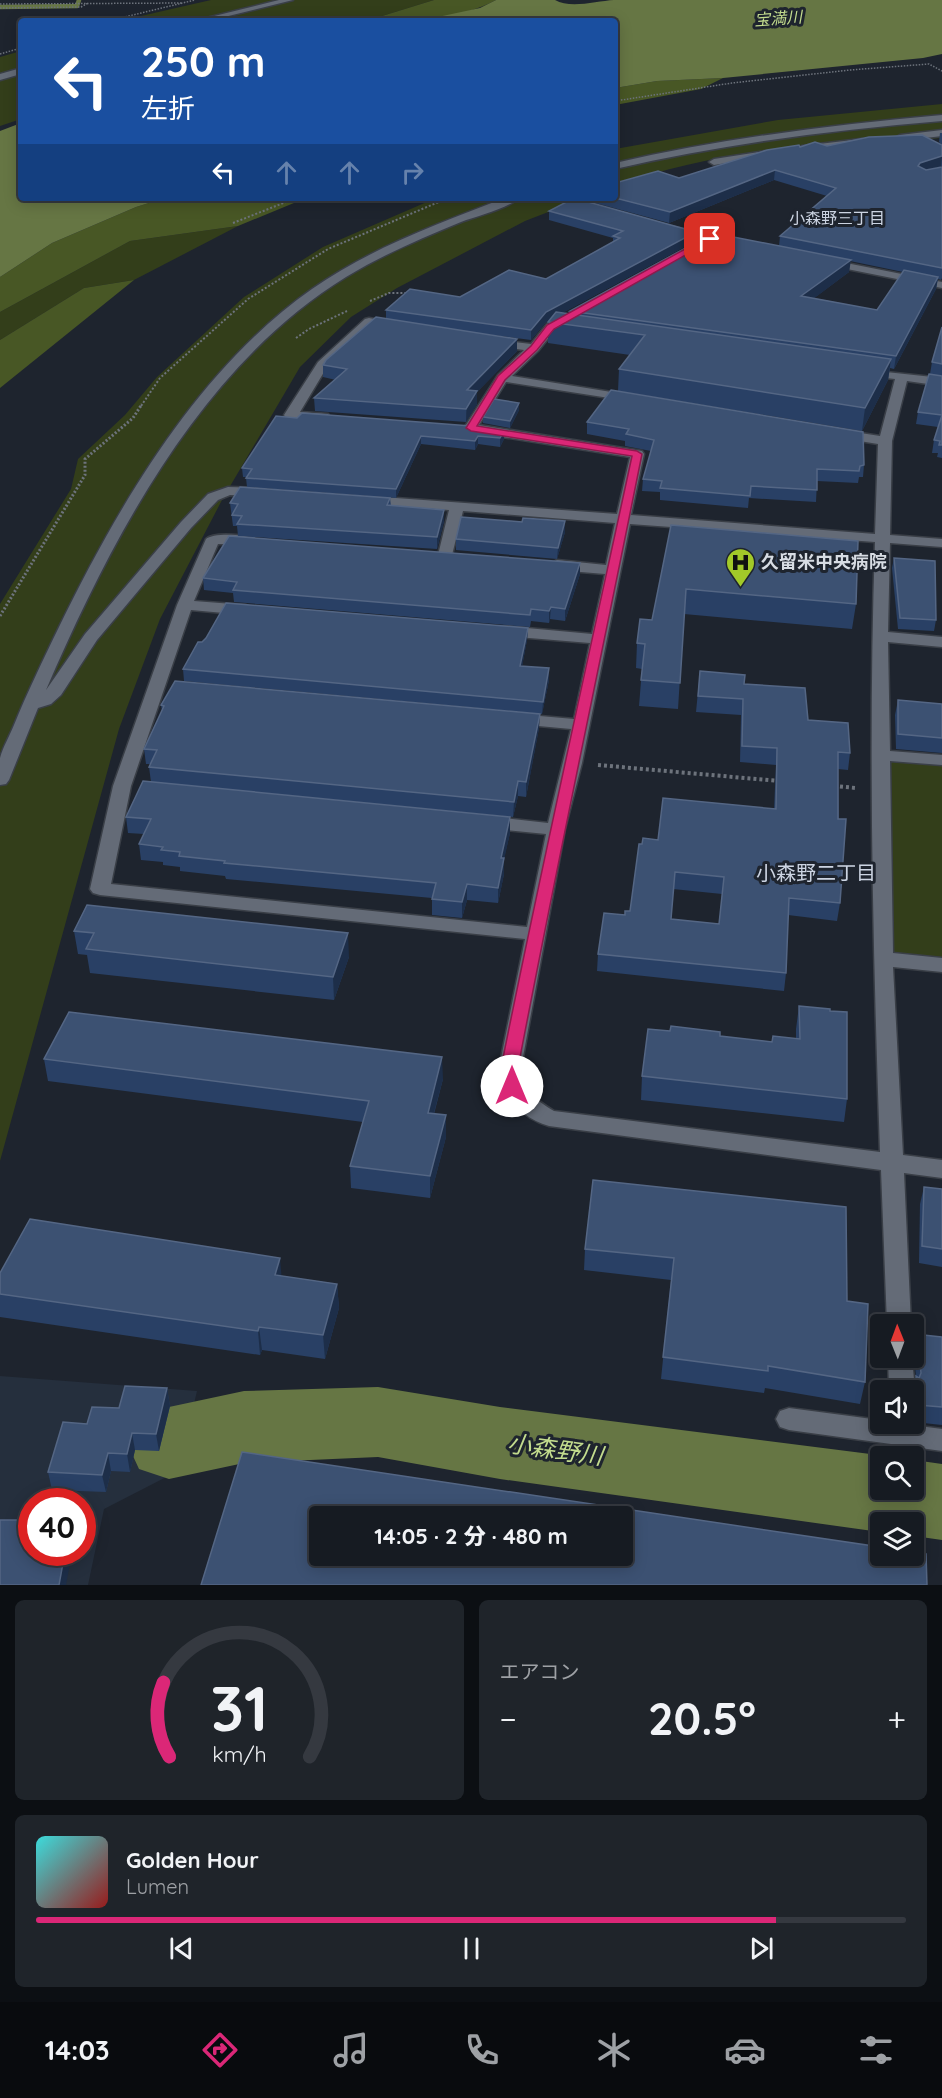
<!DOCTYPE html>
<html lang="ja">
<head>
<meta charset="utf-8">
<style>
	body { margin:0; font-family:Quicksand,"Noto Sans JP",sans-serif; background:#1f242a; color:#f1f3f6; height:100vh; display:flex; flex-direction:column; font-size:22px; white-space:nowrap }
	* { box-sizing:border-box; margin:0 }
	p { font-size:20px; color:#9ea1a5 }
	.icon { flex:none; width:33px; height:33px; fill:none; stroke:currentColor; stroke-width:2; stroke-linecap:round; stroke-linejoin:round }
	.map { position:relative; height:1585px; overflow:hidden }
	.panel { display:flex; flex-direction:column; gap:15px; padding:15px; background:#0c0f13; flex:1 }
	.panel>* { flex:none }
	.guide { position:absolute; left:18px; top:18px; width:600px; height:183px; border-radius:6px; box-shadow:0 3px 15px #0003,0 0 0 2px #353940; background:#1a4fa0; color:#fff; overflow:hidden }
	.needle { width:39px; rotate:359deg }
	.controls { position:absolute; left:870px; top:1314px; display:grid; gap:12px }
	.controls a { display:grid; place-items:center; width:54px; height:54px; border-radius:6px; background:#161b22; box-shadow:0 3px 15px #0003,0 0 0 2px #353940; font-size:30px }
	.speed { position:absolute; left:18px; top:1488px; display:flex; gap:12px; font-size:30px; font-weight:700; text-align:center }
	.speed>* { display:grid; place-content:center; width:78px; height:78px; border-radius:50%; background:#161b22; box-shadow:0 3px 15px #0003,0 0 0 2px #353940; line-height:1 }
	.speed .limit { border:9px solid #d22; background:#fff; color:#111 }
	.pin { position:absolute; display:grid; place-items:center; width:51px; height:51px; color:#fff; margin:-26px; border-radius:12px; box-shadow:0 3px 9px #0006 }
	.me { position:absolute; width:66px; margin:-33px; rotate:0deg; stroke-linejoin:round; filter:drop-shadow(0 0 4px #0008) }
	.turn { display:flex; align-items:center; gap:21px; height:126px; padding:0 24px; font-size:27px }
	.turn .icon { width:78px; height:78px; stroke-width:2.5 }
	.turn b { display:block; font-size:42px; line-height:51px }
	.lanes { display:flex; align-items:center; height:57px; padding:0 24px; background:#0003; justify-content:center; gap:30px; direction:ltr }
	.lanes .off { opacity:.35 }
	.big { font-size:45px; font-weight:800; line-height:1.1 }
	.panel .tile { flex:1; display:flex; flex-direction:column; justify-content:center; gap:9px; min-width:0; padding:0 21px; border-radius:9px; background:#1f242a }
	.panel .dial { align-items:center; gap:0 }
	.dial svg { height:156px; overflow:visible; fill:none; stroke:#353940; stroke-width:7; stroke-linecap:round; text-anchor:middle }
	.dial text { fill:#f1f3f6; stroke:none }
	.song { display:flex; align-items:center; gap:18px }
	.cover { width:72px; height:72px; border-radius:9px; background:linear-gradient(135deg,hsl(180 70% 55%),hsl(0 70% 35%)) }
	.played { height:6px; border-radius:3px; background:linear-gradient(90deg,#db2777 85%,#353940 85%) }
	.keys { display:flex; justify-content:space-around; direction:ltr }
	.heat { display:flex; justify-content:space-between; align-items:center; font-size:33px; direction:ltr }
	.panel .tiles { flex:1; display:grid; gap:15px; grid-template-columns:1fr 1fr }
	.tile:last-child { grid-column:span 2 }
	.trip { position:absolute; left:309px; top:1506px; width:324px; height:60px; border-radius:6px; background:#161b22; box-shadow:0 3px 15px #0003,0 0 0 2px #353940; font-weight:800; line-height:60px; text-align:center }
	.dock { display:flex; height:96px; justify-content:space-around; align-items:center; background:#090b0e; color:#9ea1a5 }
	.dock .icon { width:42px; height:42px }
	.dock .on { color:#db2777 }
	.dock b { font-size:27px; color:#f1f3f6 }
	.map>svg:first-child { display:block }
	.built { fill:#252f3d; fill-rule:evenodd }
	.green { fill:#333e1a }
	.forest { fill:#485725 }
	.water { fill:#667644 }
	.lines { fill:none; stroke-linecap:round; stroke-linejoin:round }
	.stream { stroke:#667644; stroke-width:4.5 }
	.river { fill:#667644; fill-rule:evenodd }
	.minor-casing { stroke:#3a3f47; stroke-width:3 }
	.path-far3 { stroke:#6d737c; stroke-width:1.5; stroke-dasharray:1.5 1.5; stroke-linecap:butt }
	.path-far2 { stroke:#6d737c; stroke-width:2; stroke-dasharray:2 2; stroke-linecap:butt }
	.path-far1 { stroke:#6d737c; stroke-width:3; stroke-dasharray:2 2; stroke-linecap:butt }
	.path { stroke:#6d737c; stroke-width:4; stroke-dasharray:3 3; stroke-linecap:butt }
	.minor { fill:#646b77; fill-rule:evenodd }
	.wall { fill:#294065; fill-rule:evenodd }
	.shaded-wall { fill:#1d2e49 }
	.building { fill:#3c5172; stroke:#546684; stroke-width:1.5; fill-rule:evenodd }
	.route { fill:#db2777; stroke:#8e194d; stroke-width:1.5 }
	.labels { text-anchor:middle; stroke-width:6; stroke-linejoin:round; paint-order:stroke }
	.far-water-label { font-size:16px; font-style:italic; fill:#c3dc8e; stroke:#1e242e }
	.far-neighbourhood-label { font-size:16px; fill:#ccd4e2; stroke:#1e242e }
	.poi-label { font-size:18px; font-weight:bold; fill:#d7dce3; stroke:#1e242e; text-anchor:start }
	.neighbourhood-label { font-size:20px; fill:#ccd4e2; stroke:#1e242e }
	.near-water-label { font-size:24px; font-style:italic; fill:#c3dc8e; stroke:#1e242e }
</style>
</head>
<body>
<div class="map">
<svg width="942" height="1585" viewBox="0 0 942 1585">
	<rect width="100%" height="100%" fill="#1e242e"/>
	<path class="built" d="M0,1376L197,1391L178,1471L104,1509L88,1585H0ZM32,1502H82V1552H32Z"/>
	<g class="green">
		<polygon points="211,0 434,0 366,21 119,21"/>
		<polygon points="21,51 21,119 0,126 0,57"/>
		<path d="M942,104V138L930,139L920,134C823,143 706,151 615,187V149L778,120Z"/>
		<polygon points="436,198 571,198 569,199 569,204 525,221 397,288 351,317 300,367 222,500 160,619 119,729 0,1161 0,604 71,489 78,459 125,415 157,377 244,297 323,247"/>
		<polygon points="238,226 134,280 84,288 0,340 0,312 130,241"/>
		<polygon points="886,759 942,764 942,958 889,953"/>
	</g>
	<g class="forest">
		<path d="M434,0H496C456,21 410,21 366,21Z"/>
		<polygon points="723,78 701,89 615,105 615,88 657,81"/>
		<polygon points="165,198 306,198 238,226 130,241 0,312 0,277 52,243 136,207"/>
		<polygon points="134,280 0,388 0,340 84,288"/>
	</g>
	<g class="water">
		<path d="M496,0H555C570,9 597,1 614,0H942V54L923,58L723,78L657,81L615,88V21H419L480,8Z"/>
		<polygon points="21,123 21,198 165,198 136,207 52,243 0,277 0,131"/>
	</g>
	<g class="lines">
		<polyline class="stream" points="0,7 77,6 79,0"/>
		<polygon class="river" points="378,1387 500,1407 886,1456 880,1456 880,1490 914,1490 914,1460 942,1464 942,1540 914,1536 914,1522 880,1522 880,1532 500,1479 378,1457 244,1463 169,1479 139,1469 127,1443 139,1417 169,1407 244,1391"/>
		<defs>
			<g id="minor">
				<polygon points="279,0 293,0 208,21 194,21"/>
				<polygon points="21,68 21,74 0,80 0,74"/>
				<path d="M942,115V121C832,130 723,144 615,169V163C723,138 832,125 942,115Z"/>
				<polygon points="942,130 942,136 900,141 895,138 900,135"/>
				<polygon points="861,139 864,140 864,144 802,152 797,149 802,146"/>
				<polygon points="765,151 770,154 768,156 714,165 709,162 714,159"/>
				<path d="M505,198H519C507,209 477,216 461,222C422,238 382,255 346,277C201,366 111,539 46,690L85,634L181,522L208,494L228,487L263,488L270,492L263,496L230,495L218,500L191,528L97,640L61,695L51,704L38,708L9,780L6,784L0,785C0,777 0,766 0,758C3,747 10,735 14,725C27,693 43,660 59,627C119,504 198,369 312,289C371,248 439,223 505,198Z"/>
				<polygon points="674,227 733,240 734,242 729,245 670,232 669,230"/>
				<polygon points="826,259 942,282 942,288 822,264 820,262"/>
				<path d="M566,314L572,318L555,330L538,351L512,376L630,395L635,396L636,399L635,402L506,382L479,425L642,451L644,454L631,515L875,534L878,444L841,438L834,434L841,430L880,436L895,379L886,378L884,375L886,372L942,378V386L907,381L892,441L890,535L942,539V547L890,543L888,632L942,637V647L888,642L890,751L942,755V765L890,761L893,953L942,958V972L893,967L903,1155L942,1160V1178L904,1173L911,1324H887L881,1170L549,1126C521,1118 504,1097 499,1068L525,939L100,895L93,893L90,889L113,786L177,605L206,539C213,532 251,534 258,541L256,544H218L194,601L246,605L254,610L246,615L191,610L131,786L111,884L527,927L546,834L485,828L479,826L476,822L479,818L485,816L548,823L571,729L517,724L511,723L508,719L511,715L517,714L574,719L590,643L504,636L496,631L504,626L592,634L605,574L557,570L549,565L557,560L606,565L615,523L463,511L452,555L445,559L438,555L449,510L368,504L361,500L368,496L617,514L630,457L471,432L464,428L498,375L524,350L490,345V339L531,344L547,324ZM630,524L875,542C868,746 873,949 880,1152L554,1111C533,1098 525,1093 521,1068L565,829L582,763Z"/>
				<polygon points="369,318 397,323 399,326 393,330 372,326 327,367 300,412 328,414 330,417 328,420 286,418 284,415 318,362 365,319"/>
				<polygon points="888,1358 912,1358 915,1390 914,1393 914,1390 889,1390"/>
				<polygon points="789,1408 880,1420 880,1424 904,1424 942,1429 942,1451 789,1430 780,1427 776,1419 780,1411"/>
			</g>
		</defs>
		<use href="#minor" class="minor-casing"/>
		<g class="path-far3">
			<polyline points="0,4 182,3"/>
			<polyline points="0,8 81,7 88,3"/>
			<polyline points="108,21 195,0"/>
			<polyline points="0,54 21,48"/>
			<polyline points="615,101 732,83 850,70 929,64 942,71"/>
		</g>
		<g class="path-far2">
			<polyline points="233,223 296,198"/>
			<polyline points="370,301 389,293 409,293"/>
			<polyline points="296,338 309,329 347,311"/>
			<polyline points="141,406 160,378 248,299 328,249 448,198"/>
		</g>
		<polyline class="path-far1" points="0,616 85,475 85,459 133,418 142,404"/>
		<g class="path">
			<polyline points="598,765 779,781"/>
			<polyline points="834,786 856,788"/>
		</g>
		<use href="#minor" class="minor"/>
	</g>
	<g class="wall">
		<polygon points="940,133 942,133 942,145 939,142"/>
		<path d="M942,145V166L931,169L942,167V278L941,280L938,279L936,289L894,369L890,368L888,380L862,431L618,391L619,369L630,355L548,343V322L549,320L546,322L531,340L462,331L517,339V351L477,392V404L466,422L315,411L314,398L336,380L323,377V365L386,319V310L460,297L546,279L613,242V238L549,220V211L695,241L562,313L570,314V311L779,246L780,236L827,196L774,180L669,223L588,201V198H615L679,178L800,147ZM850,261L903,272L877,310L814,298L849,272Z"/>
		<polygon points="942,327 942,458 937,457 938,453 932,453 934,440 938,427 916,424 918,412 930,374 932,362"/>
		<polygon points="519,403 519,410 510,428 483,423 483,417"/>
		<polygon points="297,418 504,431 504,439 500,447 478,444 475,450 421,444 396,498 247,487 246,478 247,477 243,477 242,468"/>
		<polygon points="587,422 864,465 863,477 859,477 858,483 817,481 816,502 749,498 748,508 660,500 660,492 642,491 643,479 651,451 625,446 625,441 587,434"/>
		<polygon points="390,498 391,506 444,521 437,549 238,536 237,526 233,526 230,503"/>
		<polygon points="671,525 856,604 852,629 684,614 678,709 639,706 642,669 636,668 637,643 652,620"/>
		<polygon points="565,532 557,559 456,550 456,539"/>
		<polygon points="894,558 936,620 934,631 898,629 892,568"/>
		<polygon points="580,574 565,621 550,619 549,623 531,621 530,627 234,602 233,593 204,590 203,578"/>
		<polygon points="528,628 527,640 522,666 549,668 549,680 542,714 184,681 183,669"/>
		<path d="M700,671L744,684L808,720L850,753L848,770L838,769L840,903L837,921L788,915L786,973L784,991L597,971L598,954L625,915L630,911L658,840L774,809L776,765L740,762L741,715L696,712ZM673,889L722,894L719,924L671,919Z"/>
		<polygon points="898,700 942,704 942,753 896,749 895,715"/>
		<polygon points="161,705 539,728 526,797 518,796 513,817 243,791 510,833 504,858 504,874 498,903 467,900 462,918 432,915 432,898 226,879 225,876 180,871 180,867 163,865 163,862 141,860 139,844 144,834 128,833 126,817 151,782 149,767 151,764 146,764 144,749 162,711"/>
		<polygon points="74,931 349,957 334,1000 90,973 87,955 78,954"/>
		<polygon points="799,1006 847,1099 844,1122 641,1100 642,1076 720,1036 772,1042 796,1038 796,1029"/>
		<polygon points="44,1059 443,1079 434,1114 446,1137 430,1198 351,1188 350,1166 363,1122 48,1081"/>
		<polygon points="593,1180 847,1301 865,1382 860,1404 765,1388 764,1393 661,1379 671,1280 584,1270 585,1249"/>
		<polygon points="924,1187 942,1189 942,1267 919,1263 920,1204"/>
		<polygon points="0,1273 282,1276 337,1284 339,1308 325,1359 262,1350 260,1355 0,1317"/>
		<polygon points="914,1334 942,1337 942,1425 914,1422 914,1390 912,1390 916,1376 914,1358"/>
		<polygon points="167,1388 170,1406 159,1451 135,1450 130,1472 111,1471 106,1492 52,1490 48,1472 87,1424 119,1408"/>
	</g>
	<g class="shaded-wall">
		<polygon points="942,156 941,166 918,173 918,166 920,163"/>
		<polygon points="775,170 774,180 669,223 670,212"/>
		<polygon points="696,232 695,241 546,322 531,340 531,330 546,312"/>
		<polygon points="851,260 849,272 800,309 801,296"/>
		<polygon points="938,277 936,289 894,369 896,356"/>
		<polygon points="517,339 517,351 477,392 477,404 466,422 467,390"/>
		<polygon points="891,359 888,380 862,431 865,408"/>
		<polygon points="519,403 519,410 510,428 510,421"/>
		<polygon points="504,431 504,439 500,447 500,438"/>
		<polygon points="421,436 421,444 396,498 396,489"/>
		<polygon points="478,436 478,444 475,450 475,441"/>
		<polygon points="444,510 444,521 437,549 437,537"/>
		<polygon points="565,521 565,532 557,559 558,548"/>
		<polygon points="580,563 580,574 565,621 565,609"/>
		<polygon points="551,607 550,619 549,623 549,611"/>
		<polygon points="528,628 527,640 520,678 520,666"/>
		<polygon points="549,668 549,680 542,714 543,702"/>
		<polygon points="540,714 539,728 526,797 526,782"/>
		<polygon points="518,781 518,796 513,817 514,802"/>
		<polygon points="510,817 510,833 501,874 501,858"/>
		<polygon points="504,858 504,874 498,903 498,888"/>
		<polygon points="467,884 467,900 462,918 462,902"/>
		<polygon points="348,933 349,957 334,1000 333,977"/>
		<polygon points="442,1057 443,1079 428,1135 428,1113"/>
		<polygon points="446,1115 446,1137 430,1198 430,1176"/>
		<polygon points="280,1258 282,1282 275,1275"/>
		<polygon points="337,1284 339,1308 325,1359 323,1335"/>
		<polygon points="259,1327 262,1350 260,1355 258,1331"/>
		<polygon points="167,1388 170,1406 159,1451 156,1434"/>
		<polygon points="132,1433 135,1450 130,1472 127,1454"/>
		<polygon points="108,1453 111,1471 106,1492 102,1475"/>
		<polygon points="65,1552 72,1552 66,1585 59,1585"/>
	</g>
	<g class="building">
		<polygon points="922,135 942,145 942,156 920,163 918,166 926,170 942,167 942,268 780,236 836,188 775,170 670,212 615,198 615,183 658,171 679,178 767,150 799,145 800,147 815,142 827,146 869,137"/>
		<polygon points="574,198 696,232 546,312 531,330 386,310 410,289 460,297 509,270 546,279 620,238 613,236 623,231 549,211"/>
		<polygon points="713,233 851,260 801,296 877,310 904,270 938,277 896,356 570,311"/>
		<polygon points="556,312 891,359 865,408 619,369 645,335 548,322"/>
		<polygon points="376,317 517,339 467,390 477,391 466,409 314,398 347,369 323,365 326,360"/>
		<polygon points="942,327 942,364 932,362"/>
		<polygon points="929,374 942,376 942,445 939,445 940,441 934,440 942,415 918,412"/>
		<polygon points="611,390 863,432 864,465 860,466 859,471 817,469 817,490 751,486 750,496 660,488 662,481 643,479 654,440 626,434 629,429 587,422"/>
		<polygon points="494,399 519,403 510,421 483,417"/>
		<polygon points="302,413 471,426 504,431 500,438 478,436 475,441 421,436 396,489 246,478 252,469 242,468 276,416 297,418"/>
		<polygon points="240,487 390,498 387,505 444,510 437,537 237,524 242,516 232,515 238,504 230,503"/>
		<polygon points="461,517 522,522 523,518 565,521 558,548 456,539"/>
		<polygon points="671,525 858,541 856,604 686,589 680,683 641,680 645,644 637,643 640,619 652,620"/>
		<polygon points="229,536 580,563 565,609 551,607 549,611 531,609 530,615 233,590 237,582 203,578"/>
		<polygon points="894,558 935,561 936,620 900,618"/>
		<polygon points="226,603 528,628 520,666 549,668 543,702 183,669 198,642 202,642 206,638"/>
		<path d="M700,671L745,675L744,684L805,688L808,720L848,723L850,753L838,752V819H846L840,903L789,898L786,973L598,954L604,913L625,915V911H630L639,844H642L643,838L658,840L663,798L776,809L777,748L742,746L743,699L698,696ZM675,872L724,877L719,924L671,919Z"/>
		<polygon points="175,681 540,714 526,782 518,781 514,802 149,767 157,750 144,749 164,706 161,705"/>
		<polygon points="898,700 942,704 942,738 898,734"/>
		<polygon points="143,781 510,817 501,858 504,858 498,888 467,884 462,902 432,899 436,883 224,863 225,861 179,856 180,852 161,850 163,847 139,844 151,819 126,817"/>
		<polygon points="87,905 348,933 333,977 86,949 94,933 74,931"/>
		<polygon points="799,1006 830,1009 830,1011 847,1012 847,1099 642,1076 648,1029 670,1031 671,1026 720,1032 720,1036 772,1042 773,1036 800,1039"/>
		<polygon points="69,1012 442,1057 428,1113 446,1115 430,1176 350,1166 369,1101 44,1059"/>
		<polygon points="593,1180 846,1207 847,1301 868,1304 865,1382 768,1366 768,1371 663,1357 674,1258 585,1249"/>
		<polygon points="924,1187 942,1189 942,1249 922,1246"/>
		<polygon points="30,1219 280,1258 275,1275 337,1284 323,1335 259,1327 258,1331 0,1294 0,1273"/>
		<polygon points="914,1334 942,1337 942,1407 918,1405 916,1376 919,1378 921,1373 918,1341 914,1339"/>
		<polygon points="125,1386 167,1388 156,1434 132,1433 127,1454 108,1453 102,1475 48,1472 63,1422 87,1424 92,1407 119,1408"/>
		<path d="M242,1452L880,1547V1556H914V1552L926,1554L927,1585H201ZM320,1516H622V1556H320Z"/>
		<polygon points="0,1520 32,1520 32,1552 65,1552 59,1585 0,1585"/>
	</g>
	<path class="route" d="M707,237L714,239L554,329L537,350L505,380L477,426L637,451L642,454C601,659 557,863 518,1068L520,1086L518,1090H506L501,1068C542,863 588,660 632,456L471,431L466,428L498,376L531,346L547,325Z"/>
	<defs>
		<symbol id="hospital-pin" viewBox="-11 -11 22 30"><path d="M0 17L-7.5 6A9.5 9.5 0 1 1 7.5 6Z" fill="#a2c929" stroke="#1e242e"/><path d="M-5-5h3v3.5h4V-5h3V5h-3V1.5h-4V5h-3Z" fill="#111"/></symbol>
	</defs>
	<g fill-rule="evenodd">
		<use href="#hospital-pin" x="724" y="546" width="33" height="45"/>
	</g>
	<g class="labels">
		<g class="far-water-label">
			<text transform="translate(778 18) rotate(-4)" y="6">宝満川</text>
		</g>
		<g class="far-neighbourhood-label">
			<text x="837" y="224">小森野三丁目</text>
		</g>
		<g class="poi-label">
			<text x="761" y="568">久留米中央病院</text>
		</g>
		<g class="neighbourhood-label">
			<text x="816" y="880">小森野二丁目</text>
		</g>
		<g class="near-water-label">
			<text transform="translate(555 1450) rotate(8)" y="8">小森野川</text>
		</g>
	</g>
</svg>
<div class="controls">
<a><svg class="needle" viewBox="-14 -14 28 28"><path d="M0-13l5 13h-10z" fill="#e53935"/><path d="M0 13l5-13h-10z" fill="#9ea1a5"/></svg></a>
<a><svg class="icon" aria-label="sound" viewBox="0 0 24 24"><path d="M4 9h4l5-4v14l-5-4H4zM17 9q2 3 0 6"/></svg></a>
<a><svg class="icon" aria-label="search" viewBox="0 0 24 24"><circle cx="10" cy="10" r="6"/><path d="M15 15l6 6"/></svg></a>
<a><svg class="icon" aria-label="layers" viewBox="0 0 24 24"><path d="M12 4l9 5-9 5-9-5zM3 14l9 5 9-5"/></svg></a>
</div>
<div class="speed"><div class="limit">40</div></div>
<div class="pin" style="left:710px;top:239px;background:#d93025"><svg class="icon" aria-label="arrive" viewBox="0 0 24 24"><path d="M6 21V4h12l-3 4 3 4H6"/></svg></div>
<svg class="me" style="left:512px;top:1086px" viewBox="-20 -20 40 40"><circle r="19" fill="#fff"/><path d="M0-13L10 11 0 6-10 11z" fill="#db2777"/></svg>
<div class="trip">14:05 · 2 分 · 480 m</div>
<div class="guide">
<div class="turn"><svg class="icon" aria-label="left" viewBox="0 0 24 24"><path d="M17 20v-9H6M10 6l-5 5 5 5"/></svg><div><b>250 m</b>左折</div></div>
<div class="lanes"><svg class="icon" aria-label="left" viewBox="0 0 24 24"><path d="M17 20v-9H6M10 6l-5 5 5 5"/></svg><svg class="icon off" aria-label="ahead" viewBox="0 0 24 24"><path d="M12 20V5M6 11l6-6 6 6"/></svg><svg class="icon off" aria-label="ahead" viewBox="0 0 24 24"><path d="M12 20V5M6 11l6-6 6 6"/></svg><svg class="icon off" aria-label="right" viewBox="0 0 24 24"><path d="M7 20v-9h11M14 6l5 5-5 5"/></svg></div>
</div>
</div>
<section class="panel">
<div class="tiles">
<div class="tile dial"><svg viewBox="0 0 100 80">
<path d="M14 69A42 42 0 1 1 86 69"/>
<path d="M14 69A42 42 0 0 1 11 31" stroke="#db2777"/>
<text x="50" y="56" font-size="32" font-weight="700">31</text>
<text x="50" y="72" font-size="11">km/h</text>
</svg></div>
<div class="tile"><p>エアコン</p>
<div class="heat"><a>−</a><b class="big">20.5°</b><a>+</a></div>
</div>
<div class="tile">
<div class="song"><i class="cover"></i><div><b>Golden Hour</b><p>Lumen</p></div></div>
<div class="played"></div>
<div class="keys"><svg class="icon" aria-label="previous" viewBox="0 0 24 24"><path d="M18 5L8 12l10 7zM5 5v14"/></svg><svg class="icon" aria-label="pause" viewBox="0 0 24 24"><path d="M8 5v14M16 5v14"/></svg><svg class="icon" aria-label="next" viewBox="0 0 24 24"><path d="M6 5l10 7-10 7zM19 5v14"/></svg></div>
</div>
</div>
</section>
<nav class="dock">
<b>14:03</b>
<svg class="icon on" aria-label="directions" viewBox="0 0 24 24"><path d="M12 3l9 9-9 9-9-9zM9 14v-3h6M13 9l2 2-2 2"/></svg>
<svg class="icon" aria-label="music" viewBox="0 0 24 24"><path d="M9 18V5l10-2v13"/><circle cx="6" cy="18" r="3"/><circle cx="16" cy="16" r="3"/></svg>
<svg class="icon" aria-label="phone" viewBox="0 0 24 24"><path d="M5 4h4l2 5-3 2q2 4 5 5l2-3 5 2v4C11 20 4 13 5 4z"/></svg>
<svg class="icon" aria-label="climate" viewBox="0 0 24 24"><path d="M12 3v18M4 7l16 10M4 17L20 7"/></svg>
<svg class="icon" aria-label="car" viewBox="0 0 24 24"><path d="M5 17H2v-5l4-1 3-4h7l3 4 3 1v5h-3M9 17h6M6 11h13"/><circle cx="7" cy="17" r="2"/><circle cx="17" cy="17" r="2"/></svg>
<svg class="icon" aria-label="filters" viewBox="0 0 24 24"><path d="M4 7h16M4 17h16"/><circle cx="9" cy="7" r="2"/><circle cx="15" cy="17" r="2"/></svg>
</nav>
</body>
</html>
